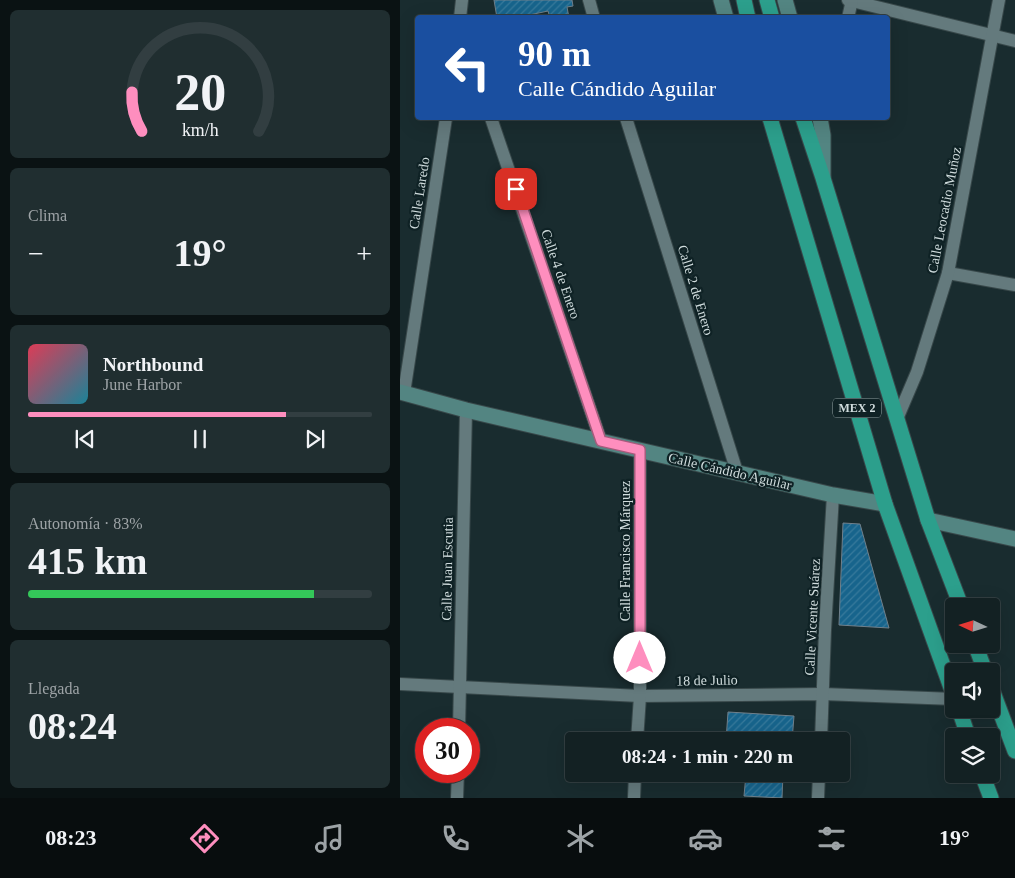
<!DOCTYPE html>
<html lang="es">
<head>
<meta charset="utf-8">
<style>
	body { margin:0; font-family:"Times New Roman",serif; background:#202e30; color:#f1f3f6; height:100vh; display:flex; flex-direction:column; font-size:19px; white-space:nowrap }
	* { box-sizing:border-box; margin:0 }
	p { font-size:16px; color:#9da3a6 }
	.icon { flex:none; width:28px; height:28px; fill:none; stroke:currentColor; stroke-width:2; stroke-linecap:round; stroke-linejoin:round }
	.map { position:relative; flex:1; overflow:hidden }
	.panel { display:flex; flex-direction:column; gap:10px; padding:10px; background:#0a1213; width:400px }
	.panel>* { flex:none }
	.banner { position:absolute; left:15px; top:15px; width:475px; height:105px; border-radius:5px; box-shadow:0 5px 20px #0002,0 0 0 1px #323e41; background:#1a4fa0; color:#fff; overflow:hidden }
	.needle { width:32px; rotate:274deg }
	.tools { position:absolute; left:545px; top:598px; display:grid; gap:10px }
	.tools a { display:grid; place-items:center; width:55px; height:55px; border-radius:5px; background:#132123; box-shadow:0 5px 20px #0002,0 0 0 1px #323e41; font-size:25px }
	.speed { position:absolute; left:15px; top:718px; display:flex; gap:10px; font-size:25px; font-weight:700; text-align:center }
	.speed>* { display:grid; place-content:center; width:65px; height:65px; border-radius:50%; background:#132123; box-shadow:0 5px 20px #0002,0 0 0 1px #323e41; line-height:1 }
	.speed .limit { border:8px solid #d22; background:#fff; color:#111 }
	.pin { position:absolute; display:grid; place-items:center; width:42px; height:42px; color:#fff; margin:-21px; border-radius:10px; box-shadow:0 2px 8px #0006 }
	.me { position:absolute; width:55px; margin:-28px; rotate:0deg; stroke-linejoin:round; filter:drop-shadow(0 0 4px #0008) }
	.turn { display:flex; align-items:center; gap:18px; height:105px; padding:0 20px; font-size:22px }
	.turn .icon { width:65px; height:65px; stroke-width:2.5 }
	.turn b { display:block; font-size:35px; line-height:42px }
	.big { font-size:38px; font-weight:800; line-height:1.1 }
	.panel .card { flex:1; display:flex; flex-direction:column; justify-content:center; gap:8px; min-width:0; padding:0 18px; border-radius:8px; background:#202e30 }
	.panel .dial { align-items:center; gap:0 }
	.dial svg { height:130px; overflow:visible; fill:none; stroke:#323e41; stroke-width:7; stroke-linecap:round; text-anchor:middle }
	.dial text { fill:#f1f3f6; stroke:none }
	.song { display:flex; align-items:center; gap:15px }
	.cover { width:60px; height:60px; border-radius:8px; background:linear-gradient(135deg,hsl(350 70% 55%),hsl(190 70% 35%)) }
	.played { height:5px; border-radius:2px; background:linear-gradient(90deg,#fe8ebe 75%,#323e41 75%) }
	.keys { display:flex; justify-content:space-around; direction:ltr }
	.heat { display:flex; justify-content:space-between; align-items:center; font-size:28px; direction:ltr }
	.charge { height:8px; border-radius:4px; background:linear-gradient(90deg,#34c759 83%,#323e41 0) }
	.trip { position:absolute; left:165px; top:732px; width:285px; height:50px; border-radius:5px; background:#132123; box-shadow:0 5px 20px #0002,0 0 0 1px #323e41; font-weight:800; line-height:50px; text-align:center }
	.tabs { display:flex; height:80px; justify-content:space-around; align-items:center; background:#080d0e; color:#9da3a6 }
	.tabs .icon { width:35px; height:35px }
	.tabs .active { color:#fe8ebe }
	.tabs b { font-size:22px; color:#f1f3f6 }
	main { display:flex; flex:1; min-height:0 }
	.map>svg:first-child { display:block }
	.building { fill:url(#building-hatch); stroke:#70808b }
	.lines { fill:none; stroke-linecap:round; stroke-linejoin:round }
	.street-casing { stroke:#38484a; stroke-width:14 }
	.secondary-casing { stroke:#38484a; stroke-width:17 }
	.highway-casing { stroke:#38484a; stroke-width:17 }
	.street { stroke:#647a7d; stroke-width:12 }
	.secondary { stroke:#538582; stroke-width:15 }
	.highway { stroke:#2c9f8c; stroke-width:15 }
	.route-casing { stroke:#a55c7c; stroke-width:12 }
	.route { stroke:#fe8ebe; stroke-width:9 }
	.labels { text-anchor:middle; stroke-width:4.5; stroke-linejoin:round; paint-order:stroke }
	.shield { fill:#0f2225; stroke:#96a4a6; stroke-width:1 }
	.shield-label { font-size:12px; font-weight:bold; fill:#d0dcdd }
	.street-label { font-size:14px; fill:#d0dcdd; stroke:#0f2225 }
</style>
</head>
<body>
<main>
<section class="panel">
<div class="card dial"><svg viewBox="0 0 100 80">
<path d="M14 69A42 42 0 1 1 86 69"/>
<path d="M14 69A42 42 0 0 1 8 45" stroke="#fe8ebe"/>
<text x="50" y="56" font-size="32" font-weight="700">20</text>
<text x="50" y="72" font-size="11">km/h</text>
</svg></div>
<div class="card"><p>Clima</p>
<div class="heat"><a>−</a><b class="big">19°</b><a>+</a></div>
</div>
<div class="card">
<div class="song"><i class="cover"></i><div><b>Northbound</b><p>June Harbor</p></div></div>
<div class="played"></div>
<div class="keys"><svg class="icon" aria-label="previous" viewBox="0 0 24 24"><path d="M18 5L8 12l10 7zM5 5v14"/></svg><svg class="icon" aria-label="pause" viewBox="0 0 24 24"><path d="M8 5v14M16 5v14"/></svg><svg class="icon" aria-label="next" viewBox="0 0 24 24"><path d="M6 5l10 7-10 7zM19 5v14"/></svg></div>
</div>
<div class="card"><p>Autonomía · 83%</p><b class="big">415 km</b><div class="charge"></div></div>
<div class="card"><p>Llegada</p><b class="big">08:24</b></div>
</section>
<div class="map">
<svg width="615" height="798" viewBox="0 0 615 798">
	<defs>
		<pattern id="building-hatch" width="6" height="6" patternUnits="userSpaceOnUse" patternTransform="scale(1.25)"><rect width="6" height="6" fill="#17648c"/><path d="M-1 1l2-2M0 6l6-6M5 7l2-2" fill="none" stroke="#387a9c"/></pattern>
	</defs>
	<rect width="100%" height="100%" fill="#192c2f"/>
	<g class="building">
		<polygon points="94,0 172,0 173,6 167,7 169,18 150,18 148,11 115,18 97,18"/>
		<polygon points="443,523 460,524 489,628 439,625"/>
		<polygon points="328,712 394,716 392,741 326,741"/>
		<polygon points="346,774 383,774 382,798 344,796"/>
	</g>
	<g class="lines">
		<defs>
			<g id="street">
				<polyline points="189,0 194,18"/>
				<polyline points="448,0 615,41"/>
				<polyline points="60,18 62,0"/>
				<polyline points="448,18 452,0"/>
				<polyline points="91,118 201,441"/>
				<polyline points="226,118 337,472"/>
				<polyline points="548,273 615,285"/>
				<polyline points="4,393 46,118"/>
				<polyline points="497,419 517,372 548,273 599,0"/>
				<polyline points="0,684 240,696 423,694 554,699"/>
				<polyline points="59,729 66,410"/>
				<polyline points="237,741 240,696 240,450"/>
				<polyline points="421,741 425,630 433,495"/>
				<polyline points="57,798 58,771"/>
				<polyline points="234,798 235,774"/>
				<polyline points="418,798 419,774"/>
			</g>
			<g id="secondary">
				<polyline points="321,0 326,18"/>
				<polyline points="385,0 390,18"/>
				<polyline points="420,118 423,135 423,176"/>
				<polyline points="0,392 66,410 433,495 485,504"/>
				<polyline points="528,520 615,539"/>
			</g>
			<g id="highway">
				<polyline points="344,0 348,18"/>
				<polyline points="367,0 372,18"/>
				<polyline points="370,118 485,504 554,696"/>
				<polyline points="403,118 423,178 528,520 561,606"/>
				<polyline points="575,644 585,671"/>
				<polyline points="591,687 615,751"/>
				<polyline points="559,709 568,736"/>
				<polyline points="582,774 591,798"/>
			</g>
		</defs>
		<use href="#street" class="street-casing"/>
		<use href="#secondary" class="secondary-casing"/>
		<use href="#highway" class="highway-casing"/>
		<use href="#street" class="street"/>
		<use href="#secondary" class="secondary"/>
		<use href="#highway" class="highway"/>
	</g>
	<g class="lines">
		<defs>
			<polyline id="route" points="116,189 201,441 240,450 240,658"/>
		</defs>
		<use href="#route" class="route-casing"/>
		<use href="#route" class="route"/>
	</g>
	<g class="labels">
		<rect class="shield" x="433" y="398.5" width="48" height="19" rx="4"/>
		<g class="shield-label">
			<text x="457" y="412">MEX 2</text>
		</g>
		<g class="street-label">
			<text transform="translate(19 193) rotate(-81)" y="5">Calle Laredo</text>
			<text transform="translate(544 210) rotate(-79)" y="5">Calle Leocadio Muñoz</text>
			<text transform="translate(161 274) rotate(71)" y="5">Calle 4 de Enero</text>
			<text transform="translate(296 290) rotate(73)" y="5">Calle 2 de Enero</text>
			<text transform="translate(330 471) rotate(13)" y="5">Calle Cándido Aguilar</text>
			<text transform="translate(225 551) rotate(-90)" y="5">Calle Francisco Márquez</text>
			<text transform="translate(47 569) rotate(-89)" y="5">Calle Juan Escutia</text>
			<text transform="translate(412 617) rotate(-87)" y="5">Calle Vicente Suárez</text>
			<text transform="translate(307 680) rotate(-1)" y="5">18 de Julio</text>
		</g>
	</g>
</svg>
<div class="tools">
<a><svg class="needle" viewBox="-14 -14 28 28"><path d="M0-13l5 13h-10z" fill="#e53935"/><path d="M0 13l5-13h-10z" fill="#9da3a6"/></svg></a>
<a><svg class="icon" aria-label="sound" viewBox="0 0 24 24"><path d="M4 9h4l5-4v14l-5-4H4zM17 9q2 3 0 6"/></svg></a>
<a><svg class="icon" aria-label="layers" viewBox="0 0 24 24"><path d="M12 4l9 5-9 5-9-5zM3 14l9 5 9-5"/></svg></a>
</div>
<div class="speed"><div class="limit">30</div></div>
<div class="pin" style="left:116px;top:189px;background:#d93025"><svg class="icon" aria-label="arrive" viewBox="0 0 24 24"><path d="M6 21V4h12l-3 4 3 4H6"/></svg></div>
<svg class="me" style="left:240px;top:658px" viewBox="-20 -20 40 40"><circle r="19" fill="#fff"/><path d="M0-13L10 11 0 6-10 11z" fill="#fe8ebe"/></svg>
<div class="trip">08:24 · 1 min · 220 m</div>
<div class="banner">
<div class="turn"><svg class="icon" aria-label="left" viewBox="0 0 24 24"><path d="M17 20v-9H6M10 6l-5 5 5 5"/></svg><div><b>90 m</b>Calle Cándido Aguilar</div></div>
</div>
</div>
</main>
<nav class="tabs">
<b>08:23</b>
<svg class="icon active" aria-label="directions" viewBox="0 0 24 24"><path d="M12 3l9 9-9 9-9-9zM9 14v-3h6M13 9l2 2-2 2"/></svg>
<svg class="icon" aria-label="music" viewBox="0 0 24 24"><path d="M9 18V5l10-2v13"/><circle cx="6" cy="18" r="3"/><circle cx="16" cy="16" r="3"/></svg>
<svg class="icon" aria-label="phone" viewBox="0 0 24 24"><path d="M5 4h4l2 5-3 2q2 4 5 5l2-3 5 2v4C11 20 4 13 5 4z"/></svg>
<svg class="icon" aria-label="climate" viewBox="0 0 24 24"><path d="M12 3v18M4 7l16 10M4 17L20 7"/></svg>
<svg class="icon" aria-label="car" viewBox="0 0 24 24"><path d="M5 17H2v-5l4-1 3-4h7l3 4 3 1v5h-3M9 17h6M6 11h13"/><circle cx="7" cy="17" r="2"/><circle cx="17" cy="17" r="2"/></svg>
<svg class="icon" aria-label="filters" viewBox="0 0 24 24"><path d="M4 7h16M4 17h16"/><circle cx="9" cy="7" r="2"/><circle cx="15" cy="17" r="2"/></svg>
<b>19°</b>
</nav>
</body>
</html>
